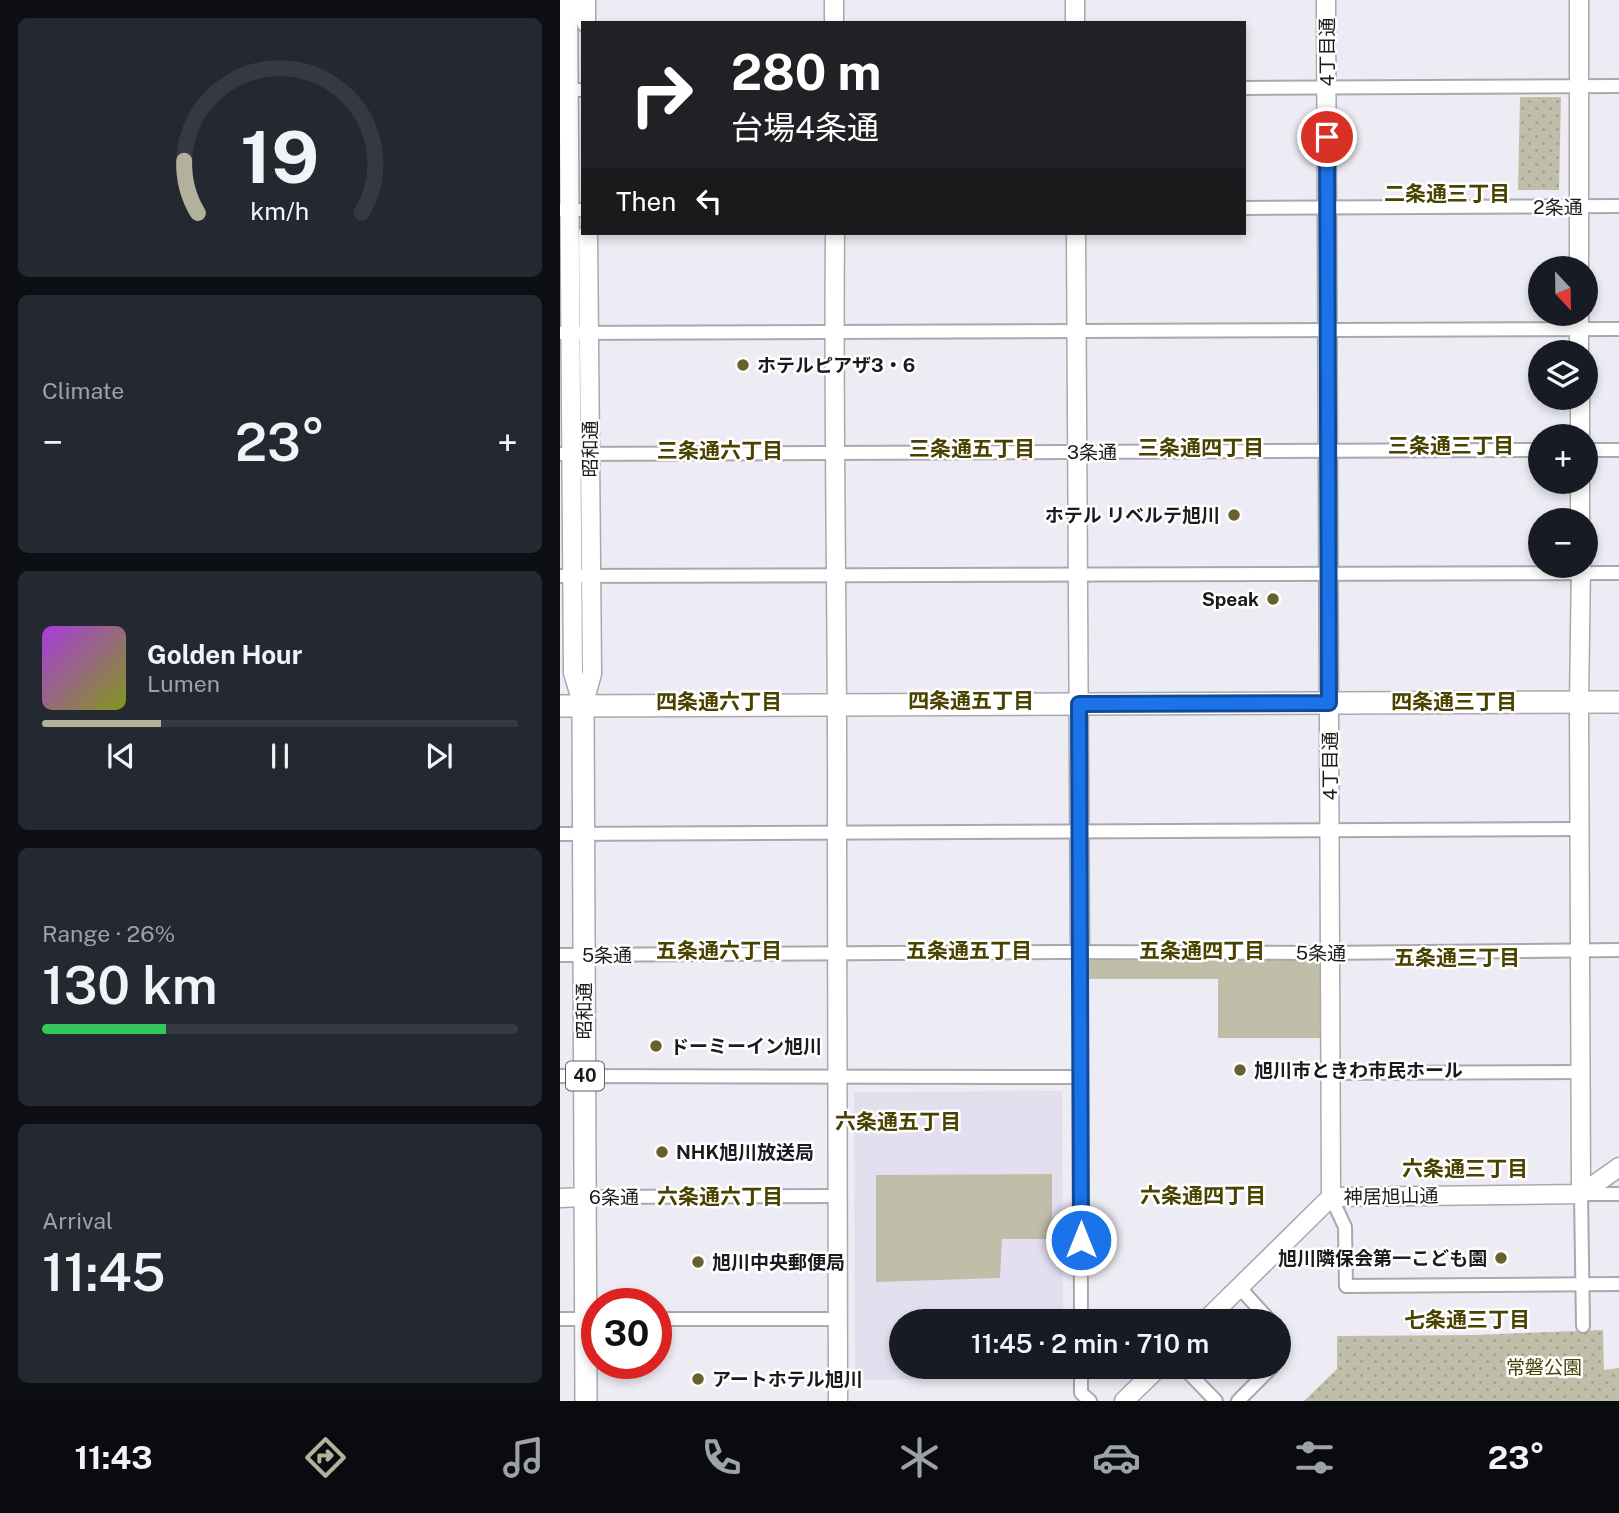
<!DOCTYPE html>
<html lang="en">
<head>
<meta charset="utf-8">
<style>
	body { margin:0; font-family:"Public Sans","Noto Sans JP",sans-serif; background:#242831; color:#f1f3f6; height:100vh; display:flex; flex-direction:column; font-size:26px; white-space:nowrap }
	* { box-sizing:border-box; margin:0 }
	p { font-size:23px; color:#9ea1a6 }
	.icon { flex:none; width:38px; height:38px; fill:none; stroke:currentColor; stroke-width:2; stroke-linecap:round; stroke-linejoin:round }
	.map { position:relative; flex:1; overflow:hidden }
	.drawer { display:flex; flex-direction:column; gap:18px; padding:18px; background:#0d0f14; width:560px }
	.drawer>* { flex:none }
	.banner { position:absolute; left:21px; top:21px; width:665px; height:214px; border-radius:0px; box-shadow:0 4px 10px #0003; background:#202124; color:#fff; overflow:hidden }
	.needle { width:46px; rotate:158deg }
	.buttons { position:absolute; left:968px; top:256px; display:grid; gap:14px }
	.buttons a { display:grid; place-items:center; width:70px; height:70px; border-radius:50%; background:#171b24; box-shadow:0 4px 10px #0003; font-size:35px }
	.speed { position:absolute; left:21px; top:1288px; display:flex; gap:14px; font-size:35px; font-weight:700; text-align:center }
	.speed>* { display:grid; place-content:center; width:91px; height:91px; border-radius:50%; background:#171b24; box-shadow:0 4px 10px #0003; line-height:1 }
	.speed .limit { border:10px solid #d22; background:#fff; color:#111 }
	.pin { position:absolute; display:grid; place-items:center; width:60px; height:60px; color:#fff; margin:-30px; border:4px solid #fff; border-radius:50%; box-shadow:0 2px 7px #0007 }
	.me { position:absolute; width:77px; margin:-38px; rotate:0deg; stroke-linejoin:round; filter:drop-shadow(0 0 5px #0008) }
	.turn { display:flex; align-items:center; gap:24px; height:147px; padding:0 35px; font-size:32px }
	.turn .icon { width:91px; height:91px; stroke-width:2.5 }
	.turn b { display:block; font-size:49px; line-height:60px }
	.then { display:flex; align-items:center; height:66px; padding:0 35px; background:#0003; gap:14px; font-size:26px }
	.big { font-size:52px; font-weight:600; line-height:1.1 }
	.drawer .widget { flex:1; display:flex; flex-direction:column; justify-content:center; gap:10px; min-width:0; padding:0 24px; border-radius:10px; background:#242831 }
	.drawer .dial { align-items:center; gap:0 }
	.dial svg { height:182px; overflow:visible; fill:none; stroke:#363941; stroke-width:7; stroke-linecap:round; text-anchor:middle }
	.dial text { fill:#f1f3f6; stroke:none }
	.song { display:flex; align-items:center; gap:21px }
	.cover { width:84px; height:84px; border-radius:10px; background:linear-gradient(135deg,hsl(280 70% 55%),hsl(70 70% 35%)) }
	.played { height:7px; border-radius:4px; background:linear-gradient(90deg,#b2b19c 25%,#363941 25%) }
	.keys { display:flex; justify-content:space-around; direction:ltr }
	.heat { display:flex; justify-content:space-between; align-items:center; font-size:38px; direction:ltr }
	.charge { height:10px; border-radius:5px; background:linear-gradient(90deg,#34c759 26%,#363941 0) }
	.trip { position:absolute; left:329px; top:1309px; width:402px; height:70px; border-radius:35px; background:#171b24; box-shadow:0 4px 10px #0003; font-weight:600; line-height:70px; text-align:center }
	.tab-bar { display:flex; height:112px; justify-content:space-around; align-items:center; background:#090b0e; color:#9ea1a6 }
	.tab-bar .icon { width:49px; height:49px }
	.tab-bar .active { color:#b2b19c }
	.tab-bar b { font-size:32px; color:#f1f3f6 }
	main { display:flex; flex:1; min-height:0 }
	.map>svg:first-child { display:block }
	.built { fill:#e2dfee }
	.grass { fill:#c0bea9 }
	.park { fill:url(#park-dots) }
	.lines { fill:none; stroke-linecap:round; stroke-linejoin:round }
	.street-casing { stroke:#a9a8af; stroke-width:16 }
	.secondary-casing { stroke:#a9a8af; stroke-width:21 }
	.highway-casing { stroke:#a9a8af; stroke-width:24 }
	.street { stroke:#fff; stroke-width:12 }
	.secondary { stroke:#fff; stroke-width:18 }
	.highway { stroke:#fff; stroke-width:21 }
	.route-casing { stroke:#114b97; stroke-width:18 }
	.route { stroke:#1a73e8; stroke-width:12 }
	.poi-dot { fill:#66612d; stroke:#fff; stroke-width:2.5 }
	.labels { text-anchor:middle; stroke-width:5; stroke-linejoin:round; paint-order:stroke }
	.shield { fill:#fff; stroke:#5f5f61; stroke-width:2 }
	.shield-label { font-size:18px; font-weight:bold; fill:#1b1b1d }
	.street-label { font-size:19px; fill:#1b1b1d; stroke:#fff }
	.poi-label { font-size:19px; font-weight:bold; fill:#1b1b1d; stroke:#fff; text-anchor:start }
	.park-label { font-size:19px; fill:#494308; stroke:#fff }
	.neighbourhood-label { font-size:21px; font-weight:bold; fill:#4a4300; stroke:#fff }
</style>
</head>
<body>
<main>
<section class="drawer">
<div class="widget dial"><svg viewBox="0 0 100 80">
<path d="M14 69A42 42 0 1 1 86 69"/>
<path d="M14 69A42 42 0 0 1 8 46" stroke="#b2b19c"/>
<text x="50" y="56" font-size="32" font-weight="700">19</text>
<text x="50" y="72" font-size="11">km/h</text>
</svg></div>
<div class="widget"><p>Climate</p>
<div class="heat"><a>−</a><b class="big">23°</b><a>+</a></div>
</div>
<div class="widget">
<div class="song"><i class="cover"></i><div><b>Golden Hour</b><p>Lumen</p></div></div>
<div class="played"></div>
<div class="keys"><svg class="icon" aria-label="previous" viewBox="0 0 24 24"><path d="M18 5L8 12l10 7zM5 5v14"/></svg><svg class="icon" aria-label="pause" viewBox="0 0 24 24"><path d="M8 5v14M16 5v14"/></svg><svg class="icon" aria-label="next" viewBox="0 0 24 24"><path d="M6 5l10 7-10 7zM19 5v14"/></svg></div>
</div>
<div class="widget"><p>Range · 26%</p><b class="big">130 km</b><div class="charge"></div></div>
<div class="widget"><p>Arrival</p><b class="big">11:45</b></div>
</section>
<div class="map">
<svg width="1059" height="1401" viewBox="0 0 1059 1401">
	<defs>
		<pattern id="park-dots" width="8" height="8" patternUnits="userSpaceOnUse" patternTransform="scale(1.75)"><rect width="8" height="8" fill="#c0bea9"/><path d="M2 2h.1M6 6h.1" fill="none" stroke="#a4a391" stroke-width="1.8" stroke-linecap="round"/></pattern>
	</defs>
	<rect width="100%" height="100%" fill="#edebf3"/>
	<polygon class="built" points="502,1091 503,1321 341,1321 341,1367 503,1367 503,1378 295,1380 294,1092"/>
	<g class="grass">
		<polygon points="520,952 762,953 764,1038 658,1038 658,979 520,979"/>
		<polygon points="492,1174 492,1239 442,1239 440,1278 316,1282 316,1175"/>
	</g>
	<g class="park">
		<polygon points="960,97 1001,97 999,190 958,190"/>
		<polygon points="1043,1330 1044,1370 1059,1368 1059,1401 744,1401 777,1369 777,1336 914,1335"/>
	</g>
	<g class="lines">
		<defs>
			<g id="street">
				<polyline points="684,88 1059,86"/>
				<polyline points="0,90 23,90"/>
				<polyline points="684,208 1059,206"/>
				<polyline points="0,210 23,210"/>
				<polyline points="0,333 1059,329"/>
				<polyline points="1026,450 1059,450"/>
				<polyline points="0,454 980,450"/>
				<polyline points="0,576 1059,573"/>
				<polyline points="0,834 1020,829"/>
				<polyline points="520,952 521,1321"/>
				<polyline points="0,955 501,952 762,953 1059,950"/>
				<polyline points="771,1073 1020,1072"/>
				<polyline points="0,1076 521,1077"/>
				<polyline points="25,1197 277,1196"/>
				<polyline points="771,1197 785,1227 786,1286 1059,1284"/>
				<polyline points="679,1287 710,1321"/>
				<polyline points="0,1319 37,1319"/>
				<polyline points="96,1319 278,1319"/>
				<polyline points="1023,1326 1021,1194 1059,1194"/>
				<polyline points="521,1367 521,1393 530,1401"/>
				<polyline points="623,1367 656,1401"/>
				<polyline points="678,1401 712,1367"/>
			</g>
			<g id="secondary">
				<polyline points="8,0 13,673 23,706"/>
				<polyline points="26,0 26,23"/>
				<polyline points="274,0 274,23"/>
				<polyline points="515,0 515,23"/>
				<polyline points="766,0 771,1197"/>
				<polyline points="1019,0 1019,268"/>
				<path d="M275,233C273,432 278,632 277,832C276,1021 277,1211 278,1401"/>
				<polyline points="516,233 520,952"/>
				<polyline points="1019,313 1019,352"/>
				<polyline points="1020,397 1020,436"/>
				<polyline points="1020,481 1020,520"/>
				<polyline points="1021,565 1019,702 1021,1194"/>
				<polyline points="23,706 32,674 28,233"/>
				<polyline points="0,1198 25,1197"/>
				<polyline points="645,1321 771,1197 1021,1194 1059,1167"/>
				<polyline points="564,1401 599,1367"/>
			</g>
			<g id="highway">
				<polyline points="0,706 1059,702"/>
				<polyline points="23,706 26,1401"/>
			</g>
		</defs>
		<use href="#street" class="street-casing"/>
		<use href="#secondary" class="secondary-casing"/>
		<use href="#highway" class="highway-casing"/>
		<use href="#street" class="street"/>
		<use href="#secondary" class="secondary"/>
		<use href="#highway" class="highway"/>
	</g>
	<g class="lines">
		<defs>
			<polyline id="route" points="521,1240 519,704 769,703 767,137"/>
		</defs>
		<use href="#route" class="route-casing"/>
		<use href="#route" class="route"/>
	</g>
	<g class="poi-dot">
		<circle cx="183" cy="365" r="7"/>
		<circle cx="674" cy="515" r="7"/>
		<circle cx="713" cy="599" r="7"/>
		<circle cx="96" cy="1046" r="7"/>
		<circle cx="680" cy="1070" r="7"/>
		<circle cx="102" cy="1152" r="7"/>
		<circle cx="941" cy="1258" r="7"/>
		<circle cx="138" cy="1262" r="7"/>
		<circle cx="138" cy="1379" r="7"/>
	</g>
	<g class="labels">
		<rect class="shield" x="6" y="1061.5" width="38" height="29" rx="5"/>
		<g class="shield-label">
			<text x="25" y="1082">40</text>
		</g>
		<g class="street-label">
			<text transform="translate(767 52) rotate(-90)" y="7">4丁目通</text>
			<text x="998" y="214">2条通</text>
			<text transform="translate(30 449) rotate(-90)" y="7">昭和通</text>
			<text x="532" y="459">3条通</text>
			<text transform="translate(770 766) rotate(-90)" y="7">4丁目通</text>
			<text transform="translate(761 953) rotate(1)" y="7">5条通</text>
			<text x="47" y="962">5条通</text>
			<text transform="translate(24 1011) rotate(-90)" y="7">昭和通</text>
			<text transform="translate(831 1196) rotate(-1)" y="7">神居旭山通</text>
			<text x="54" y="1204">6条通</text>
		</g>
		<g class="poi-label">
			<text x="197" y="372">ホテルピアザ3・6</text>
			<text x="660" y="522" text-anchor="end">ホテル リベルテ旭川</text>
			<text x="699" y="606" text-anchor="end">Speak</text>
			<text x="110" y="1053">ドーミーイン旭川</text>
			<text x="694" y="1077">旭川市ときわ市民ホール</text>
			<text x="116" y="1159">NHK旭川放送局</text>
			<text x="927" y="1265" text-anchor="end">旭川隣保会第一こども園</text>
			<text x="152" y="1269">旭川中央郵便局</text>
			<text x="152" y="1386">アートホテル旭川</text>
		</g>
		<g class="park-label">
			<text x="984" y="1374">常磐公園</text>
		</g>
		<g class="neighbourhood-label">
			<text x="887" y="201">二条通三丁目</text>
			<text x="891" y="453">三条通三丁目</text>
			<text x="641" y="455">三条通四丁目</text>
			<text x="412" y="456">三条通五丁目</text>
			<text x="160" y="458">三条通六丁目</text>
			<text x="411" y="708">四条通五丁目</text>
			<text x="159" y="709">四条通六丁目</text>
			<text x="894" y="709">四条通三丁目</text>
			<text x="159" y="958">五条通六丁目</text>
			<text x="409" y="958">五条通五丁目</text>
			<text x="642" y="958">五条通四丁目</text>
			<text x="897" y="965">五条通三丁目</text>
			<text x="338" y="1129">六条通五丁目</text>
			<text x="905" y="1176">六条通三丁目</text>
			<text x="643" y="1203">六条通四丁目</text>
			<text x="160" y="1204">六条通六丁目</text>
			<text x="907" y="1327">七条通三丁目</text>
		</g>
	</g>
</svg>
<div class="buttons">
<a><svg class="needle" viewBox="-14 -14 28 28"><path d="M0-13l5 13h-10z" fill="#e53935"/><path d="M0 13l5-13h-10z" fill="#9ea1a6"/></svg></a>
<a><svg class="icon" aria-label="layers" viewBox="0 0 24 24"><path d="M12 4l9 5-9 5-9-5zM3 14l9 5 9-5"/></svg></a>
<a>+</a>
<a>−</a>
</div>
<div class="speed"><div class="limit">30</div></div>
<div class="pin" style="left:767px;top:137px;background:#d93025"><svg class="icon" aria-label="arrive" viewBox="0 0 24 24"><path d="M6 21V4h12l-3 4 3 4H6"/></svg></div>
<svg class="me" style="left:521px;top:1240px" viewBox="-20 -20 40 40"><circle r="17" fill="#1a73e8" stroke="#fff" stroke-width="3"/><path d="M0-11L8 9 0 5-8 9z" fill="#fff"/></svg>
<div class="trip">11:45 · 2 min · 710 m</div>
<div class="banner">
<div class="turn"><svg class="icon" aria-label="right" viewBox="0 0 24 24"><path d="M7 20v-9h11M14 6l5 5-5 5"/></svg><div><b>280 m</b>台場4条通</div></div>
<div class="then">Then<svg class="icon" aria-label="left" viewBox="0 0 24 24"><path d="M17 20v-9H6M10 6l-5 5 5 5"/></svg></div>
</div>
</div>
</main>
<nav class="tab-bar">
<b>11:43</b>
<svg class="icon active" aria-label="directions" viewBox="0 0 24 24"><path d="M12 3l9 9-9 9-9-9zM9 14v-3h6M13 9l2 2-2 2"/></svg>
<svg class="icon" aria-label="music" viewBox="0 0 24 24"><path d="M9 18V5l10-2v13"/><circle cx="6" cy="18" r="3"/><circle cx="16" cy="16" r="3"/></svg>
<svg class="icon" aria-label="phone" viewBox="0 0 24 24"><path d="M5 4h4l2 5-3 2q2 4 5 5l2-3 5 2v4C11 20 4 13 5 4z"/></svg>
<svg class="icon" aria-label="climate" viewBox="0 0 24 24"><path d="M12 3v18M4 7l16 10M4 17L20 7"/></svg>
<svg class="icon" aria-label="car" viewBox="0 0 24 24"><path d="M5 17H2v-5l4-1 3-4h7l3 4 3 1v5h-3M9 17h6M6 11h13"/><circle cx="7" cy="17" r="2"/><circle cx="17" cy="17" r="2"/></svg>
<svg class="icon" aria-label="filters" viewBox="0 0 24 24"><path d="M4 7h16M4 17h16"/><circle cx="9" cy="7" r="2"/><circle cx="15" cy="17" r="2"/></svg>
<b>23°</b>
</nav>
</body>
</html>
